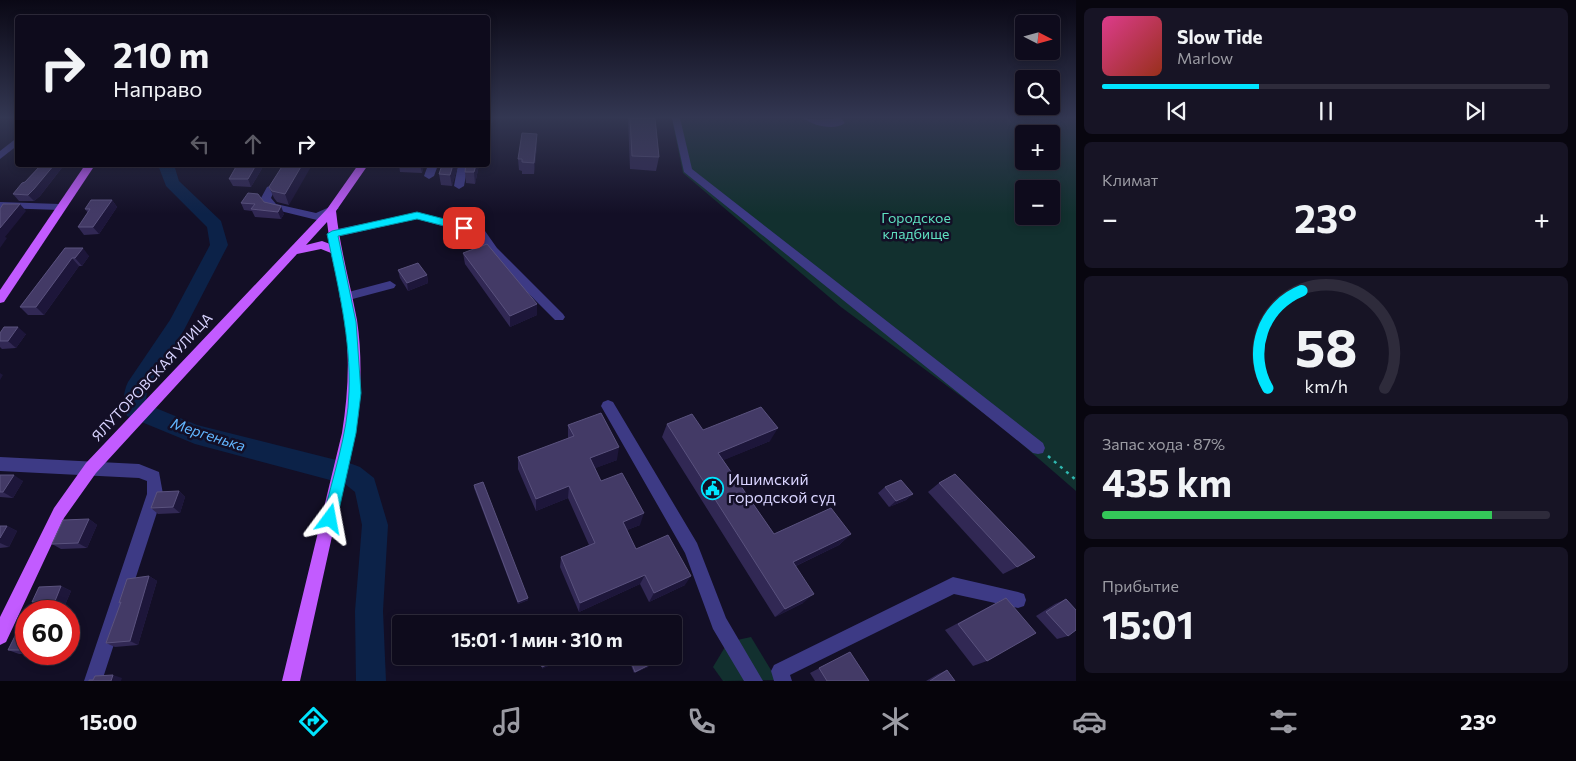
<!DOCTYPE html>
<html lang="ru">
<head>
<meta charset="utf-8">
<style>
	body { margin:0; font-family:Commissioner,sans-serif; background:#171425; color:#f1f3f6; height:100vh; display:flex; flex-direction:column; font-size:19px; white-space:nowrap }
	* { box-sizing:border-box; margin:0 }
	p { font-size:16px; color:#9b9ba3 }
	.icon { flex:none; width:28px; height:28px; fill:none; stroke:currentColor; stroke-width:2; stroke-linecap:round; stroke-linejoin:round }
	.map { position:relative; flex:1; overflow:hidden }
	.panel { display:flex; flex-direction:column; gap:8px; padding:8px; background:#08060f; width:500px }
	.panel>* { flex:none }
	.banner { position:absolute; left:15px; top:15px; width:475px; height:152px; border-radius:5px; box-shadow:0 2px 8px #0003,0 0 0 1px #2e2b3b; background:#0e0b1c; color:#f1f3f6; overflow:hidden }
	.needle { width:32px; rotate:96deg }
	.tools { position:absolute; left:1015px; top:15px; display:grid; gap:10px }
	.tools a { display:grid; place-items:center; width:45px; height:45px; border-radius:5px; background:#0e0b1c; box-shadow:0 2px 8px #0003,0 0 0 1px #2e2b3b; font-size:25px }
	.speed { position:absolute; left:15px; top:600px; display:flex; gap:10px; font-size:25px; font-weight:700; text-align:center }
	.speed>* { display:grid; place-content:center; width:65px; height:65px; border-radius:50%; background:#0e0b1c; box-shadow:0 2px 8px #0003,0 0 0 1px #2e2b3b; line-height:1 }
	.speed .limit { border:8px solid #d22; background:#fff; color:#111 }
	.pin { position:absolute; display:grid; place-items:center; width:42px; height:42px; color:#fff; margin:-21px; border-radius:10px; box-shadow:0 2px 8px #0006 }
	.me { position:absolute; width:55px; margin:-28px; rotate:13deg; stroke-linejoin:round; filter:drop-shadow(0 0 4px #0008) }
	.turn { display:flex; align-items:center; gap:18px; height:105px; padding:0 15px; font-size:22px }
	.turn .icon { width:65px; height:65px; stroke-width:2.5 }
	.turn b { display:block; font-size:35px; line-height:42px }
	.lanes { display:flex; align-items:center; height:48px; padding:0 15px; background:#0003; justify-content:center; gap:25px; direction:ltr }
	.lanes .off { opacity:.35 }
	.big { font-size:38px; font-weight:700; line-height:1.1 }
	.panel .card { flex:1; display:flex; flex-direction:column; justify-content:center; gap:8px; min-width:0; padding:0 18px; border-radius:8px; background:#171425 }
	.panel .dial { align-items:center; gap:0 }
	.dial svg { height:130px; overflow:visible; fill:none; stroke:#2e2b3b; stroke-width:7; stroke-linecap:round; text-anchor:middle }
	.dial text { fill:#f1f3f6; stroke:none }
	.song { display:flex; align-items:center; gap:15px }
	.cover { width:60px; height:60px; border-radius:8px; background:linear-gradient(135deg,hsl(330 70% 55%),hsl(10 70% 35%)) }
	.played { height:5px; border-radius:2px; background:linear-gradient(90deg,#00e5ff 35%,#2e2b3b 35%) }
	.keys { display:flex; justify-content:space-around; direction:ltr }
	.heat { display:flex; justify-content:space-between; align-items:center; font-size:28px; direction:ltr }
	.charge { height:8px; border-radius:4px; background:linear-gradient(90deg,#34c759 87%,#2e2b3b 0) }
	.trip { position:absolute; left:392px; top:615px; width:290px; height:50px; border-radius:5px; background:#0e0b1c; box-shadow:0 2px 8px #0003,0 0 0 1px #2e2b3b; font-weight:700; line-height:50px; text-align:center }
	.dock { display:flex; height:80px; justify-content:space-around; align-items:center; background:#06040b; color:#9b9ba3 }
	.dock .icon { width:35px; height:35px }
	.dock .on { color:#00e5ff }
	.dock b { font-size:22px; color:#f1f3f6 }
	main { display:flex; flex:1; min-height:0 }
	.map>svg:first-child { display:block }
	.green { fill:#12302f; fill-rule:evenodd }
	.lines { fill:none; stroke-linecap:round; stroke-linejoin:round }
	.river { fill:#0c2248; fill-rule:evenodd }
	.path { stroke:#2fb8b0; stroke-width:2.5; stroke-dasharray:3 5; stroke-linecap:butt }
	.minor { fill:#3d3a85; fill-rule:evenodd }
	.major { fill:#c25bff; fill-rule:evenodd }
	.wall { fill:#312854 }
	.shaded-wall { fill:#1d163a }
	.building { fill:#433a66; stroke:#5a527e }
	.route { fill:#00e5ff; stroke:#0095a6 }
	.labels { text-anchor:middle; stroke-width:5; stroke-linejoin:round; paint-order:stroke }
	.park-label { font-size:14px; fill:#5fe0c0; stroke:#130f26 }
	.street-label { font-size:14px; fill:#d9d4ff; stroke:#130f26 }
	.water-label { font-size:15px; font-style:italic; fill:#62b6ff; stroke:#130f26 }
	.near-poi-label { font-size:16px; fill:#d9d4ff; stroke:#130f26; text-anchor:start }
</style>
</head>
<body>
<main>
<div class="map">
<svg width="1076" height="681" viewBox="0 0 1076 681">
	<rect width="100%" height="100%" fill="#130f26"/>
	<g class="green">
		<path d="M1076,118V491L1001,426L841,307L683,173L672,119ZM1024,134H1051V161H1024ZM1024,189H1051V216H1024Z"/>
		<polygon points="751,637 777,680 723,681 713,667 728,642"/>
	</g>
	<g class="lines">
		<path class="river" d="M158,165H174L179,181L221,221L228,245L184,330L147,389L146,404L197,425L352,464L360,467L374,478L388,525L383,611L386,681H356L355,611L362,525L355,492L345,484L195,444L127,416C122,406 123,392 128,382L170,320L210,245L207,227L166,186Z"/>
		<polyline class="path" points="1048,456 1076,480"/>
		<g class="minor">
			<polygon points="488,118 492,118 491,125 488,125"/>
			<polygon points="672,118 680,118 692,169 1043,443 1045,448 1043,453 1038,454 1033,453 684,172"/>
			<path d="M803,118L819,120L841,118L845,123C835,131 813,126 803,118Z"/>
			<polygon points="18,137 18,145 0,159 0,151"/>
			<polygon points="428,165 438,165 434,176 429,179 424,176"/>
			<polygon points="458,165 468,165 464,186 459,189 454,186"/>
			<polygon points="270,186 275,189 271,198 276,204 316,213 334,205 339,208 317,220 268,208 261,198 267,187"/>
			<polygon points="0,202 60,204 65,207 60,210 0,208"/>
			<polygon points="417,213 485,231 497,248 563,314 565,317 563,320 555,320 489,254 477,236 417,219 332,238 327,234 332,230"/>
			<polygon points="390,281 396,285 394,288 345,301 339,297 341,294"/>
			<polygon points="608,400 613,402 697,543 726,618 763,681 744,681 713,629 685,553 601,406 603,402"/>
			<polygon points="0,457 139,464 159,472 163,494 102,681 84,681 147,494 147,481 139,478 0,471"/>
			<polygon points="953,577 1018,592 1024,594 1026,600 1024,606 1018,608 954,594 790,675 792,681 774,681 771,671 774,665"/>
		</g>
		<g class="major">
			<polygon points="85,165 95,165 4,302 0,303 0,290"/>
			<path d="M358,165H368L336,211C340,248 350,283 357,320C362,353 361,386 358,419L300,681H282L342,433C348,396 350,359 345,321C342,299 336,276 331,253L321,249L297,254L96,473L64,518L6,642L0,645V617L54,508L86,463L327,209ZM327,222L330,244L322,241L306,245Z"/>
		</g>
	</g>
	<g class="wall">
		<polygon points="628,118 655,118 659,157 656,171 630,169"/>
		<polygon points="537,145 534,174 522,174 522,171 519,170 518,159"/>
		<polygon points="41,165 64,165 40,196 34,201 19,201 13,194"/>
		<polygon points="264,165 251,187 233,186 229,179"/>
		<polygon points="283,165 289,205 277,202 274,198 269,187"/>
		<polygon points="399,165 424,165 422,173 400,172"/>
		<polygon points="442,165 458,165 452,186 441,185 439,174"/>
		<polygon points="479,165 475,184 466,183 465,172"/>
		<polygon points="112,200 117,207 99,234 84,235 78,227 88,213 85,209"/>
		<polygon points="264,202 284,214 281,219 255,217 252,211 244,210 241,203"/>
		<polygon points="65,248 89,256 82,266 79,266 44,315 28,315 20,307"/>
		<polygon points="463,253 537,315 510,327 465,264"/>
		<polygon points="398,270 427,275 428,283 408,291 400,278"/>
		<polygon points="0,333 26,334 16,348 2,349 0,347"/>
		<polygon points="667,424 770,441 723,460 774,534 851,534 839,545 796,566 803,603 775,617 662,437"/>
		<polygon points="568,425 617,460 595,468 601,481 640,525 627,530 636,549 685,585 649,602 640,584 579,612 560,567 561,557 589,545 568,498 536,511 518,469 518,457 568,439"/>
		<polygon points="0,475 23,481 13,498 0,497"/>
		<polygon points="939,483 1017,567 1003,574 928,492"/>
		<polygon points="474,485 528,600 518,604 474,488"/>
		<polygon points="885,487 913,494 906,500 889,507 878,493"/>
		<polygon points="179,491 185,497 180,513 158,514 151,508"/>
		<polygon points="89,519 97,525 87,548 61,549 52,544"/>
		<polygon points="0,526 7,526 17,531 9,547 0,548"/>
		<polygon points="149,576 157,581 138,645 115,647 106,643 121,603 119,603"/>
		<polygon points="61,586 71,591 65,605 43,607 32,602"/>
		<polygon points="1006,598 987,661 973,666 945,630 992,605"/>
		<polygon points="1066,599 1068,636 1057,639 1036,616 1055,604"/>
		<polygon points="26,620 26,654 31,654 19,654 8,650"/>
		<polygon points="850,652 869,681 815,681 810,673"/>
		<polygon points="630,659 649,665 648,667 634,673 629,660"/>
		<polygon points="947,670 955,681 926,681 938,674"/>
	</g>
	<g class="shaded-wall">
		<polygon points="537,134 537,145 534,174 534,163"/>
		<polygon points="54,165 64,165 40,196 34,201 28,195"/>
		<polygon points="256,165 264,165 251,187 248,179"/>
		<polygon points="302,165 312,165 289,205 285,194"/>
		<polygon points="420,165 424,165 422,173"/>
		<polygon points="453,165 458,165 452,186 450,175"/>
		<polygon points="476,165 479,165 475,184 474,172"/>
		<polygon points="112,200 117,207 99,234 93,227"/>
		<polygon points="20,204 26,211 5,237 7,238 0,248 0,228"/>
		<polygon points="281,206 284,214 281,219 278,212"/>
		<polygon points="83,248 89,256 82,266 75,258"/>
		<polygon points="72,258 79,266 44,315 36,307"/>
		<polygon points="427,275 428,283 408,291 407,283"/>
		<polygon points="537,304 537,315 510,327 510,316"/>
		<polygon points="18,327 26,334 16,348 8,341"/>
		<polygon points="0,373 3,375 0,380"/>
		<polygon points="778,428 770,441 712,465 718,453"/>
		<polygon points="619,447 617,460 588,471 590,458"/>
		<polygon points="14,475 23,481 13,498 3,492"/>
		<polygon points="569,486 568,498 536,511 536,499"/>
		<polygon points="179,491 185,497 180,513 173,507"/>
		<polygon points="913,494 906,500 889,507 896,501"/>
		<polygon points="644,513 640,525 619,533 623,522"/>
		<polygon points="89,519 97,525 87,548 78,543"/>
		<polygon points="7,526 17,531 9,547 0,543 0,538"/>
		<polygon points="851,534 839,545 783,572 793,562"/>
		<polygon points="645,575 640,584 579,612 580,603"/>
		<polygon points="149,576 157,581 138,645 130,641"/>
		<polygon points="691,576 685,585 649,602 654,593"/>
		<polygon points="61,586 71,591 65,605 55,601"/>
		<polygon points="814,594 803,603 775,617 785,609"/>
		<polygon points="528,598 528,600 518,604 518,602"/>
		<polygon points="553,662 553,664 542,669 542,667"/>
		<polygon points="649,665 648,667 634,673 635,672"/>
		<polygon points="113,675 122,678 121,681 111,681"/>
	</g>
	<g class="building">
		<polygon points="630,118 655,118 659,157 632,156"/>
		<polygon points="522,133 537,134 534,163 522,162 522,159 518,159"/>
		<polygon points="41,165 54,165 34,189 28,195 13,194 22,183 25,182"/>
		<polygon points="237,165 256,165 248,179 229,179"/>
		<polygon points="283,165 302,165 285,194 272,191 269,187"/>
		<polygon points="442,165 453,165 450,175 439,174"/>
		<polygon points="466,165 476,165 474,172 465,172"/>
		<polygon points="248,193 258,194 264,202 281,206 278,212 251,209 255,204 241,203"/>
		<polygon points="91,200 112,200 93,227 78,227 90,209 85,209"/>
		<polygon points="3,204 20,204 0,228 0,209"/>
		<polygon points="487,244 537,304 510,316 463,253"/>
		<polygon points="65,248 83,248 75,258 72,258 36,307 20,307"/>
		<polygon points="418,263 427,275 407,283 398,270"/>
		<polygon points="4,327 18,327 8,341 0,341 0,333"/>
		<polygon points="761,407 778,428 718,453 774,534 831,508 851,534 793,562 814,594 785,609 667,424 692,414 703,430"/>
		<polygon points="601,413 619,447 590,458 601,481 622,473 644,513 623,522 636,549 668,535 691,576 654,593 645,575 580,603 561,557 595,543 569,486 536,499 518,457 574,436 568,425"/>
		<polygon points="955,474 1035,557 1017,567 939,483"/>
		<polygon points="0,475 14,475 3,492 0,492"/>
		<polygon points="901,480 913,494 896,501 885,487"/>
		<polygon points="483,482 528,598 518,602 474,485"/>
		<polygon points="179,491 173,507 151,508 157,492"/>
		<polygon points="89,519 78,543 52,544 63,520"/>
		<polygon points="0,526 7,526 0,538"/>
		<polygon points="149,576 130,641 106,643 121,602 119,603 127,579"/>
		<polygon points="61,586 55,601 32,602 39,587"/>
		<polygon points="1006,598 1036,633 987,661 958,624"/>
		<polygon points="1066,599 1076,610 1076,630 1068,636 1046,612"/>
		<polygon points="535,617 538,624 526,624 525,622"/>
		<polygon points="23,620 26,620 26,650 8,650"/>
		<polygon points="850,652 869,681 827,681 819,668"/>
		<polygon points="538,656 551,656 553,662 542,667"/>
		<polygon points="635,656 644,656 649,665 635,672 630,659"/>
		<polygon points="947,670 955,681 930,681"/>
		<polygon points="113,675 111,681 89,681 89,680 93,680 95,676"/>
	</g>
	<linearGradient id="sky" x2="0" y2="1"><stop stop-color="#0a0815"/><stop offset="0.55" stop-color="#333752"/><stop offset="1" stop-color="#333752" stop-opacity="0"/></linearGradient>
	<rect width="1076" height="214" fill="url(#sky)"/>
	<path class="route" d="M417,212L468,225L469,228L464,231L417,219L338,236L356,322L361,393L356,433L337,519L335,524L330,526L325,524L323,519C332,478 348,434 349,392C351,339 338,286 327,234L332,231Z"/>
	<defs>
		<symbol id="civic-ring" viewBox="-11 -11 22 22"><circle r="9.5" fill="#130f26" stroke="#00e5ff" stroke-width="1.5"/><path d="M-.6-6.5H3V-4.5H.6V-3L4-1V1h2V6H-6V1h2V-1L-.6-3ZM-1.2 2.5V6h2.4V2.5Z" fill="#00e5ff"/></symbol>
	</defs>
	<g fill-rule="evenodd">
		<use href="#civic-ring" x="700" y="476" width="25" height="25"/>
	</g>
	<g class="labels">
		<g class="park-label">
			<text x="916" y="223">Городское<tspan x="916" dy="16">кладбище</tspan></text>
		</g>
		<g class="street-label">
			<text transform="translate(152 377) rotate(-47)" y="5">ЯЛУТОРОВСКАЯ УЛИЦА</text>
		</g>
		<g class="water-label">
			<text transform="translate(208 435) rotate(18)" y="5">Мергенька</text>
		</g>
		<g class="near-poi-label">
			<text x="728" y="485">Ишимский<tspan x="728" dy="18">городской суд</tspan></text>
		</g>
	</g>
</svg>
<div class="tools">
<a><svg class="needle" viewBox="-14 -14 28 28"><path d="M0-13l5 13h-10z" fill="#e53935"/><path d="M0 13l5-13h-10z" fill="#9b9ba3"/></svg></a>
<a><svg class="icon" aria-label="search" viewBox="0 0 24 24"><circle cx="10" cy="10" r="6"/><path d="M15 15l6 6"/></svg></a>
<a>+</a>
<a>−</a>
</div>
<div class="speed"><div class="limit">60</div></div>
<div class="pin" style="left:464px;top:228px;background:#d93025"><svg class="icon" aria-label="arrive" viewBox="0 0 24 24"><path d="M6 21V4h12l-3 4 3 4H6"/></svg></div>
<svg class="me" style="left:330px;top:519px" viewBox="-20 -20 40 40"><path d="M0-17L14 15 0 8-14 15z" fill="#00e5ff" stroke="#fff" stroke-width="4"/></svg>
<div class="trip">15:01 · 1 мин · 310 m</div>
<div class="banner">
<div class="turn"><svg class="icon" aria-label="right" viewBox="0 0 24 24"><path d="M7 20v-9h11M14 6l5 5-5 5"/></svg><div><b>210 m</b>Направо</div></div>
<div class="lanes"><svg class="icon off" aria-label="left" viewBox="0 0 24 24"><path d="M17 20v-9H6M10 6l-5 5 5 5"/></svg><svg class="icon off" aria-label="ahead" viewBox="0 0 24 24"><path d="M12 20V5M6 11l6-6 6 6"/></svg><svg class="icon" aria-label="right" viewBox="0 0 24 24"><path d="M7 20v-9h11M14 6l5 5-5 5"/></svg></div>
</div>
</div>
<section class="panel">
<div class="card">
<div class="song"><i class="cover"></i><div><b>Slow Tide</b><p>Marlow</p></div></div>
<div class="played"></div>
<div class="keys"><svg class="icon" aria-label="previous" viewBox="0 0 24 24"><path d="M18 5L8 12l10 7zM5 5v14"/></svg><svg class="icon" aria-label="pause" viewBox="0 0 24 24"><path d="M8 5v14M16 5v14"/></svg><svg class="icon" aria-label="next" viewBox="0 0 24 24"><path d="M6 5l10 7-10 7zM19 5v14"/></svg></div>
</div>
<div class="card"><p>Климат</p>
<div class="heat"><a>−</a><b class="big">23°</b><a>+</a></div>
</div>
<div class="card dial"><svg viewBox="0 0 100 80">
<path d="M14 69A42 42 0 1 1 86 69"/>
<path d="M14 69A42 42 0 0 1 35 9" stroke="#00e5ff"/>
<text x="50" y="56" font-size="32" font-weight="700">58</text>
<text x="50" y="72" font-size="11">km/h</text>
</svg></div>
<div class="card"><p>Запас хода · 87%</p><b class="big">435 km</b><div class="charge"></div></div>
<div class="card"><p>Прибытие</p><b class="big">15:01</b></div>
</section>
</main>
<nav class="dock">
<b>15:00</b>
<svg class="icon on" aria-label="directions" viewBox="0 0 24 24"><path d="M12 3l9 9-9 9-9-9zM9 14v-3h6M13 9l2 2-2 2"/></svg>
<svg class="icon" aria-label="music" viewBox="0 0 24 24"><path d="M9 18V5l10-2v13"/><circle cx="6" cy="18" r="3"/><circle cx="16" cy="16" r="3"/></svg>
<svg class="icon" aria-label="phone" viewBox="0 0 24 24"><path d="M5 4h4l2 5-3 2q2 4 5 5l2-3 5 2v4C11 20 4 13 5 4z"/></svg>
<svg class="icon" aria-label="climate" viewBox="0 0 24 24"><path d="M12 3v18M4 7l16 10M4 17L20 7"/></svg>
<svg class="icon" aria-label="car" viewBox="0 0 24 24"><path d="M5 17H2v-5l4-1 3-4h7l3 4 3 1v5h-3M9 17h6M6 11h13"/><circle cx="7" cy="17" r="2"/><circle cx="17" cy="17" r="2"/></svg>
<svg class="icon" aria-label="filters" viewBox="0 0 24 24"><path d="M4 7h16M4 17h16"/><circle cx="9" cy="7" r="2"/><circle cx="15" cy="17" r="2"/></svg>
<b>23°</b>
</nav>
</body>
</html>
